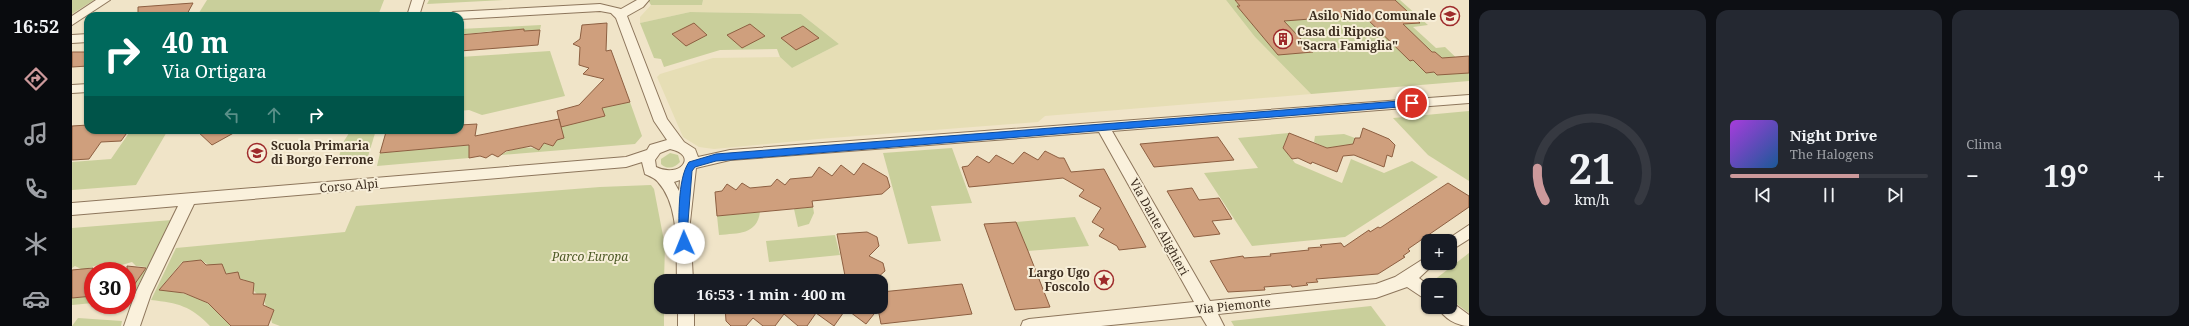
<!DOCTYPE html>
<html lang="it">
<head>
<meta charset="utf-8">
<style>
	body { margin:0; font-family:"Noto Serif",serif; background:#242831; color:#f1f3f6; height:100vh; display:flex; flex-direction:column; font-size:15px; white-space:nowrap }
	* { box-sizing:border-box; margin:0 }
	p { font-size:13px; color:#9ea1a6 }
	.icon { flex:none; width:22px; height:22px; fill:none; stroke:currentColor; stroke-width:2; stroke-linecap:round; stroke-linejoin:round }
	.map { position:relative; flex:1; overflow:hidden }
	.panel { display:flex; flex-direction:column; gap:10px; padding:10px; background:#0d0f14; width:720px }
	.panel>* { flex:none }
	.guide { position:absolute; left:12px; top:12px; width:380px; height:122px; border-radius:12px; box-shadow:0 1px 3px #0004; background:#00695c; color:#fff; overflow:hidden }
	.buttons { position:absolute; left:1349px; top:234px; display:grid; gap:8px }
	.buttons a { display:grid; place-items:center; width:36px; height:36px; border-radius:8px; background:#171b24; box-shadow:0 1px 3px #0004; font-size:20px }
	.speed { position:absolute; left:12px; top:262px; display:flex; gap:8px; font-size:20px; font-weight:700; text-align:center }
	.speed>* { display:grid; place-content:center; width:52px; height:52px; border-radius:50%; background:#171b24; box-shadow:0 1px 3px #0004; line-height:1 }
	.speed .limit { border:6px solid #d22; background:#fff; color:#111 }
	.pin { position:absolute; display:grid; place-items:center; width:34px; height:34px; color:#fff; margin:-17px; border:2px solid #fff; border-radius:50%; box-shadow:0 1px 4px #0007 }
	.me { position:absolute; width:44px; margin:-22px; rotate:359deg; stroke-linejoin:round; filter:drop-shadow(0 0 3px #0008) }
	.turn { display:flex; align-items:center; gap:14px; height:84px; padding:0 12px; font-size:18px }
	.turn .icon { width:52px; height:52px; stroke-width:2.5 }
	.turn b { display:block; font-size:28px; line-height:34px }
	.lanes { display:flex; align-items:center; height:38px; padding:0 12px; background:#0003; justify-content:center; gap:20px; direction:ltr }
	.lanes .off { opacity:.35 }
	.big { font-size:30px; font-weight:700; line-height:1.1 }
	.panel .tile { flex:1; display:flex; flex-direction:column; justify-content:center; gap:6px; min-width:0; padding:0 14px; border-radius:12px; background:#242831 }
	.panel .dial { align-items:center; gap:0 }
	.dial svg { height:104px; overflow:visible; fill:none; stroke:#363941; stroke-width:7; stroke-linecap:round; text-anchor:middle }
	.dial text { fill:#f1f3f6; stroke:none }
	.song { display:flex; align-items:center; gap:12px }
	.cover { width:48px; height:48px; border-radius:6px; background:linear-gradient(135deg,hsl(280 70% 55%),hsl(210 70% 35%)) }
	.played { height:4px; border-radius:2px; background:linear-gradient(90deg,#cc999b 65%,#363941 65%) }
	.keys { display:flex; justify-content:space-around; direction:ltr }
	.heat { display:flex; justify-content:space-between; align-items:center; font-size:22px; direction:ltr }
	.panel .tiles { flex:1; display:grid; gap:10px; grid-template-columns:repeat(3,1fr) }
	.trip { position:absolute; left:582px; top:274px; width:234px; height:40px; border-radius:12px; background:#171b24; box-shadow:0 1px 3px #0004; font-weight:700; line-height:40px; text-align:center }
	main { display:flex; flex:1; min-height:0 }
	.menu { display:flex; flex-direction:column; width:72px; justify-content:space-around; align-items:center; background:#090b0e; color:#9ea1a6 }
	.menu .icon { width:28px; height:28px }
	.menu .current { color:#cc999b }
	.menu b { font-size:18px; color:#f1f3f6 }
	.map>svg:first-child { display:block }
	.farmland { fill:#e6deb5 }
	.green { fill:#c9cf9b }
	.building { fill:#cf9f7d; stroke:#8d5f41 }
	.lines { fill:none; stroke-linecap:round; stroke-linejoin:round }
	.minor-casing { stroke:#8d765c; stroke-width:2 }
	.minor { fill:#faf1dc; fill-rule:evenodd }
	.route { fill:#1a73e8; stroke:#114b97 }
	.labels { text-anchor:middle; stroke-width:4; stroke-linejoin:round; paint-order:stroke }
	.poi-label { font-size:12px; font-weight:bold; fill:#3d2e20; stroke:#f7eed8; text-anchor:end }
	.street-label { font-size:12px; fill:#3d2e20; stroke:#f7eed8 }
	.park-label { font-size:12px; font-style:italic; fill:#4d5a26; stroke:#f7eed8 }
</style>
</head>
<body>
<main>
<nav class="menu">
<b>16:52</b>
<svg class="icon current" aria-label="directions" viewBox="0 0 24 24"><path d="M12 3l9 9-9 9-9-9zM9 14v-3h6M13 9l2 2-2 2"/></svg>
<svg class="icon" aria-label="music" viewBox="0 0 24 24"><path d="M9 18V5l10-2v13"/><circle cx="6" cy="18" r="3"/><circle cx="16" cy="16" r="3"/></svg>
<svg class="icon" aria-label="phone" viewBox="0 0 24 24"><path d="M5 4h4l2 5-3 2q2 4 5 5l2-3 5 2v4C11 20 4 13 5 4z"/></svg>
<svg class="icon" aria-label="climate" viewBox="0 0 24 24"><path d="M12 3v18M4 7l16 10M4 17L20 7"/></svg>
<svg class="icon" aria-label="car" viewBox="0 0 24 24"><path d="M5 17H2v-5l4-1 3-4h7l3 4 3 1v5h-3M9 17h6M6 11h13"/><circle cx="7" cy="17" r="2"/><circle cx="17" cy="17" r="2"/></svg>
</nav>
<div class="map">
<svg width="1397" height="326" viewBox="0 0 1397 326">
	<rect width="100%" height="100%" fill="#f0e4c8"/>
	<polygon class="farmland" points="631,0 1154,0 1183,37 1239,94 973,116 966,122 746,139 642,149 627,147 611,137 585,77 588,74 641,58 708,57 720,68 767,44 729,14 618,12 568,23 568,17 579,5 630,5"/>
	<g class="green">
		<polygon points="0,0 22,0 0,14"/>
		<polygon points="135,0 312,0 307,13 262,16 125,16"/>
		<polygon points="357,0 432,0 355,4"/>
		<polygon points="576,0 631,0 630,5 579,5"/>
		<polygon points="1154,0 1328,0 1356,25 1341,27 1364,48 1373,47 1397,70 1397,81 1239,94 1183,37"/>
		<polygon points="618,12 729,14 767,44 720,68 708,57 705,49 648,50 592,67 589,59 582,58 568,23"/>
		<polygon points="469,25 468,30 452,31 452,29 419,33 420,31 388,35 388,29"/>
		<polygon points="478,51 493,96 410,115 397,110 388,111 388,57"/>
		<path d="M558,102L570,136L563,144L429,155C440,148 455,145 467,150L472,143L481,146L489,127L533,116L530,108Z"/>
		<polygon points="1397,111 1397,181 1356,155 1321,118"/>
		<polygon points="59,130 96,130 64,185 0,190 0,162 39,159"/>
		<polygon points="279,130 304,130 294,163 264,165 272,141"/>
		<polygon points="1217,133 1211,148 1223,163 1270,183 1279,159 1312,173 1340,161 1366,177 1273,237 1180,246 1132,173 1186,168 1166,138"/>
		<polygon points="1272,134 1283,138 1281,144 1255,148 1242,142 1243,136"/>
		<polygon points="397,145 397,158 305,166 308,153"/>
		<polygon points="880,148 900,203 859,206 869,241 836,244 811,153"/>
		<path d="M598,153L606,155L608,162C603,168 595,170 589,164V159Z"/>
		<path d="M579,185L582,189L593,246L592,281H589V307H592V326H208L200,323L199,318L202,310L194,306L192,301L182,291V283C171,280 135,266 129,260L110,262L88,289C114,293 144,300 158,326H138C119,306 106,303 79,300L104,248L273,232L284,206L528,187Z"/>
		<polygon points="741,207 742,213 737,224 726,227 722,209"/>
		<path d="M688,212C685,235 666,233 647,235L645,216Z"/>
		<polygon points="1003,217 1017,246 956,251 944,222"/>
		<polygon points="100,220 58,301 55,301 55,295 74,267 64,266 60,262 43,267 31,263 14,269 9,269 3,266 0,268 0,228"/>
		<polygon points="763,235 768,255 697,262 694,241"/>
		<polygon points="1397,253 1397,313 1378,299 1378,285 1357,284"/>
		<polygon points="21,296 21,303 0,305 0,298"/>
		<polygon points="1299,306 1314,326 1162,326 1159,321"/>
		<polygon points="6,318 50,321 49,326 0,326"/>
	</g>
	<g class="building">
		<polygon points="1163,0 1323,0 1348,23 1331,24 1360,52 1363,52 1370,58 1397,56 1397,73 1365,75 1362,72 1354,73 1341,60 1338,61 1291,15 1212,21 1241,52 1206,55 1165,6 1168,6"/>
		<polygon points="121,3 114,16 66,16 66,7"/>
		<polygon points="535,23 534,51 539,50 558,102 530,108 533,116 489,127 485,111 507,105 532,79 511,74 517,68 507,65 508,47 501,44 508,39 510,25"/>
		<polygon points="622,23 635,35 614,46 600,34"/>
		<polygon points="678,24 693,36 670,48 655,35"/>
		<polygon points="731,26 747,38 724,50 709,38"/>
		<polygon points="452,29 452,31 468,30 466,45 388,51 388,35"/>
		<polygon points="0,52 16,52 16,66 0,67"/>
		<polygon points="487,119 492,138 485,140 481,146 472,143 467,150 459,146 434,151 426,157 420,154 414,158 408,156 397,158 397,145 308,153 314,132 323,130 388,130 388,125 405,124 403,136"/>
		<polygon points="16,125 16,130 57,130 49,141 29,142 17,159 0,160 0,126"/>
		<polygon points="1291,128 1317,139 1323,145 1320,157 1315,155 1312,167 1282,155 1271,156 1265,172 1240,162 1239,164 1226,158 1220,159 1211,148 1217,133 1255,148 1281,144 1283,138 1288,138"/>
		<polygon points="124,130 167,130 140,145"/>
		<polygon points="1146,137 1162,160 1082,167 1068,144"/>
		<polygon points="973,151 987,158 992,158 999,172 1032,169 1074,247 1047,250 1045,246 1027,236 1032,229 1020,222 1029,208 1007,196 1012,190 991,178 897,187 890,167 896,166 905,156 917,163 924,155 941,164 952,152 966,160"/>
		<polygon points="791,163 815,177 818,187 810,194 740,201 741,207 645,216 643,192 650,191 655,184 664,190 670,183 678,188 699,186 705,179 713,185 718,179 740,177 747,167 760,176 769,165 782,175"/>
		<polygon points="1376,183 1397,196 1397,207 1336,249 1338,251 1331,256 1333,257 1306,274 1244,279 1246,282 1234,283 1236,285 1220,287 1219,285 1192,287 1193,290 1156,292 1138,261 1171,256 1172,258 1199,256 1198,254 1237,250 1236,248 1250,247 1248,245 1269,243 1272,247 1297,230 1298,232 1306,227 1308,228"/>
		<polygon points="1120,188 1127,200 1147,198 1160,219 1140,221 1148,234 1122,237 1095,191"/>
		<polygon points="944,222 956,251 978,307 943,310 912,224"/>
		<polygon points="795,232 805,237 807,246 797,256 811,263 813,271 805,278 774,281 765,234"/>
		<polygon points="129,260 134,265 150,264 154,274 166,272 168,279 182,283 181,294 194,294 191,305 202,310 196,326 159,326 136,303 112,293 87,290 111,262"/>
		<polygon points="55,266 74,268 55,295"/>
		<polygon points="21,268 21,296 0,298 0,270"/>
		<polygon points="890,284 900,314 809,324 806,309 794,324 774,309 762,326 744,313 735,326 726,326 712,314 703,326 691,326 681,318 674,326 659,326 654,321 653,307 809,307 809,292"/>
	</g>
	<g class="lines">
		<defs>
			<g id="minor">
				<polygon points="24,0 38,0 0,25 0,16"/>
				<polygon points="340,0 352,0 347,16 335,16"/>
				<path d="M565,0H577L571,7L555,16L595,119L612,142L623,149L626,157L658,150L1397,95V103L1040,131L1138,301L1304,284L1323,277L1356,256V263H1363L1347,278L1356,285V301L1335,287L1304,298L1146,314L1152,326H1135L1129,316L1029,326H949L951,321L957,319L1122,302L1027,132L658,160L624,168L618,222L621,281H605C604,250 608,206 586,182C583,178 577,176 573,174L570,162L554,167L122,204L79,294L68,326H52L63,294L106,206L0,215V203L554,157L575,150L578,145L595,140L582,121L544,18L539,13L528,11L388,19V16H375L381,12L528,4L549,9ZM598,149C627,155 608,179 584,167L583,160L588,153ZM608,180L607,191L602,182Z"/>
				<polygon points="16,34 16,42 0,43 0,35"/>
				<polygon points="16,84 16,92 0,93 0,85"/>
				<polygon points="1397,225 1397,239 1378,251 1378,241 1373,241"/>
				<path d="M1378,301L1397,315V326C1385,326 1371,318 1366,307H1378Z"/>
				<rect x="606" y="307" width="16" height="19"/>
			</g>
		</defs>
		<use href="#minor" class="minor-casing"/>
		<use href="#minor" class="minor"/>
	</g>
	<path class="route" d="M1340,100L1344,103L1340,106L644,161L623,167L620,171L616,222L617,243L612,247L607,243C607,222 605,179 617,162L644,154Z"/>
	<defs>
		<symbol id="school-ring" viewBox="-11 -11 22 22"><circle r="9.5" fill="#f7eed8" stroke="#9e2a2b" stroke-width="1.5"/><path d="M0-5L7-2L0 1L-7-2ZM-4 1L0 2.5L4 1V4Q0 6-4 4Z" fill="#9e2a2b"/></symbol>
		<symbol id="building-ring" viewBox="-11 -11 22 22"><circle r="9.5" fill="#f7eed8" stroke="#9e2a2b" stroke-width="1.5"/><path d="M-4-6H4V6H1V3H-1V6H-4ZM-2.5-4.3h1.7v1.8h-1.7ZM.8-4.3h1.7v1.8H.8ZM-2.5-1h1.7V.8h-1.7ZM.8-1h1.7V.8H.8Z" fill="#9e2a2b"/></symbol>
		<symbol id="sight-ring" viewBox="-11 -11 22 22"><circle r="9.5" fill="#f7eed8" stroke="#9e2a2b" stroke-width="1.5"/><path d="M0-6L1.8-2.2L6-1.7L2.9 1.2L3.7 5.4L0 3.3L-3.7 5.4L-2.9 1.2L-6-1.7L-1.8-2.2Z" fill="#9e2a2b"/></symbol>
	</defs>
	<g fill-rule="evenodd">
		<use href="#school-ring" x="1367" y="5" width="22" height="22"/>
		<use href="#building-ring" x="1200" y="28" width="22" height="22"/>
		<use href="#school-ring" x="174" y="142" width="22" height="22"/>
		<use href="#sight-ring" x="1021" y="269" width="22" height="22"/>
	</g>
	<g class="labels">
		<g class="poi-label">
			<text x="1364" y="20">Asilo Nido Comunale</text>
			<text x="1225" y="36" text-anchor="start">Casa di Riposo<tspan x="1225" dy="14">"Sacra Famiglia"</tspan></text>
			<text x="199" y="150" text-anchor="start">Scuola Primaria<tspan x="199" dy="14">di Borgo Ferrone</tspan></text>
			<text x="1018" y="277">Largo Ugo<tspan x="1018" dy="14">Foscolo</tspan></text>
		</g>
		<g class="street-label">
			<text transform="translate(277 186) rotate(-5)" y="4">Corso Alpi</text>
			<text transform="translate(1087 227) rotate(61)" y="4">Via Dante Alighieri</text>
			<text transform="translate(1161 306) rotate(-6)" y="4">Via Piemonte</text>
		</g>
		<g class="park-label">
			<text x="518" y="261">Parco Europa</text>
		</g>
	</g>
</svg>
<div class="buttons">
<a>+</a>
<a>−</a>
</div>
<div class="speed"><div class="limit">30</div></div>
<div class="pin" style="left:1340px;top:103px;background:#d93025"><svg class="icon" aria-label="arrive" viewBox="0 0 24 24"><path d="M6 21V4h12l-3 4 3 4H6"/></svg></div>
<svg class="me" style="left:612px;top:243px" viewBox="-20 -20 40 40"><circle r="19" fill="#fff"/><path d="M0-13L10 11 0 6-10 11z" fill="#1a73e8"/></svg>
<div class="trip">16:53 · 1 min · 400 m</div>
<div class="guide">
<div class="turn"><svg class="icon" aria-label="right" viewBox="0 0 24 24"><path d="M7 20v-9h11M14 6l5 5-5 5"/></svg><div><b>40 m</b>Via Ortigara</div></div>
<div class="lanes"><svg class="icon off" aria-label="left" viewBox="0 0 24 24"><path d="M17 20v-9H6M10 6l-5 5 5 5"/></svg><svg class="icon off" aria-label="ahead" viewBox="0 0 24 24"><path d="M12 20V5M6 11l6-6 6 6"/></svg><svg class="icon" aria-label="right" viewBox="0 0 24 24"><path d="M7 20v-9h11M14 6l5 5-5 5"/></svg></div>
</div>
</div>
<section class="panel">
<div class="tiles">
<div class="tile dial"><svg viewBox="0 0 100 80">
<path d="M14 69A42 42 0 1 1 86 69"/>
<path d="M14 69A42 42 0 0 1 8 44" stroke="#cc999b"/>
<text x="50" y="56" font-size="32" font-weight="700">21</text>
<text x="50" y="72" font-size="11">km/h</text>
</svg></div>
<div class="tile">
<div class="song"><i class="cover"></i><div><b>Night Drive</b><p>The Halogens</p></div></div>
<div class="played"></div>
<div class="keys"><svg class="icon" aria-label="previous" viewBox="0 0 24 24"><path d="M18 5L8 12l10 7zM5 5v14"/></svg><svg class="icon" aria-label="pause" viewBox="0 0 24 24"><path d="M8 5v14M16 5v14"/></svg><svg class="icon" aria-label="next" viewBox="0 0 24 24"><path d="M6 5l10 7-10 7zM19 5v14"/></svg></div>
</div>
<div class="tile"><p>Clima</p>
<div class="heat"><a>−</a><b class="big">19°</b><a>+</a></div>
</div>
</div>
</section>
</main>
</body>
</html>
